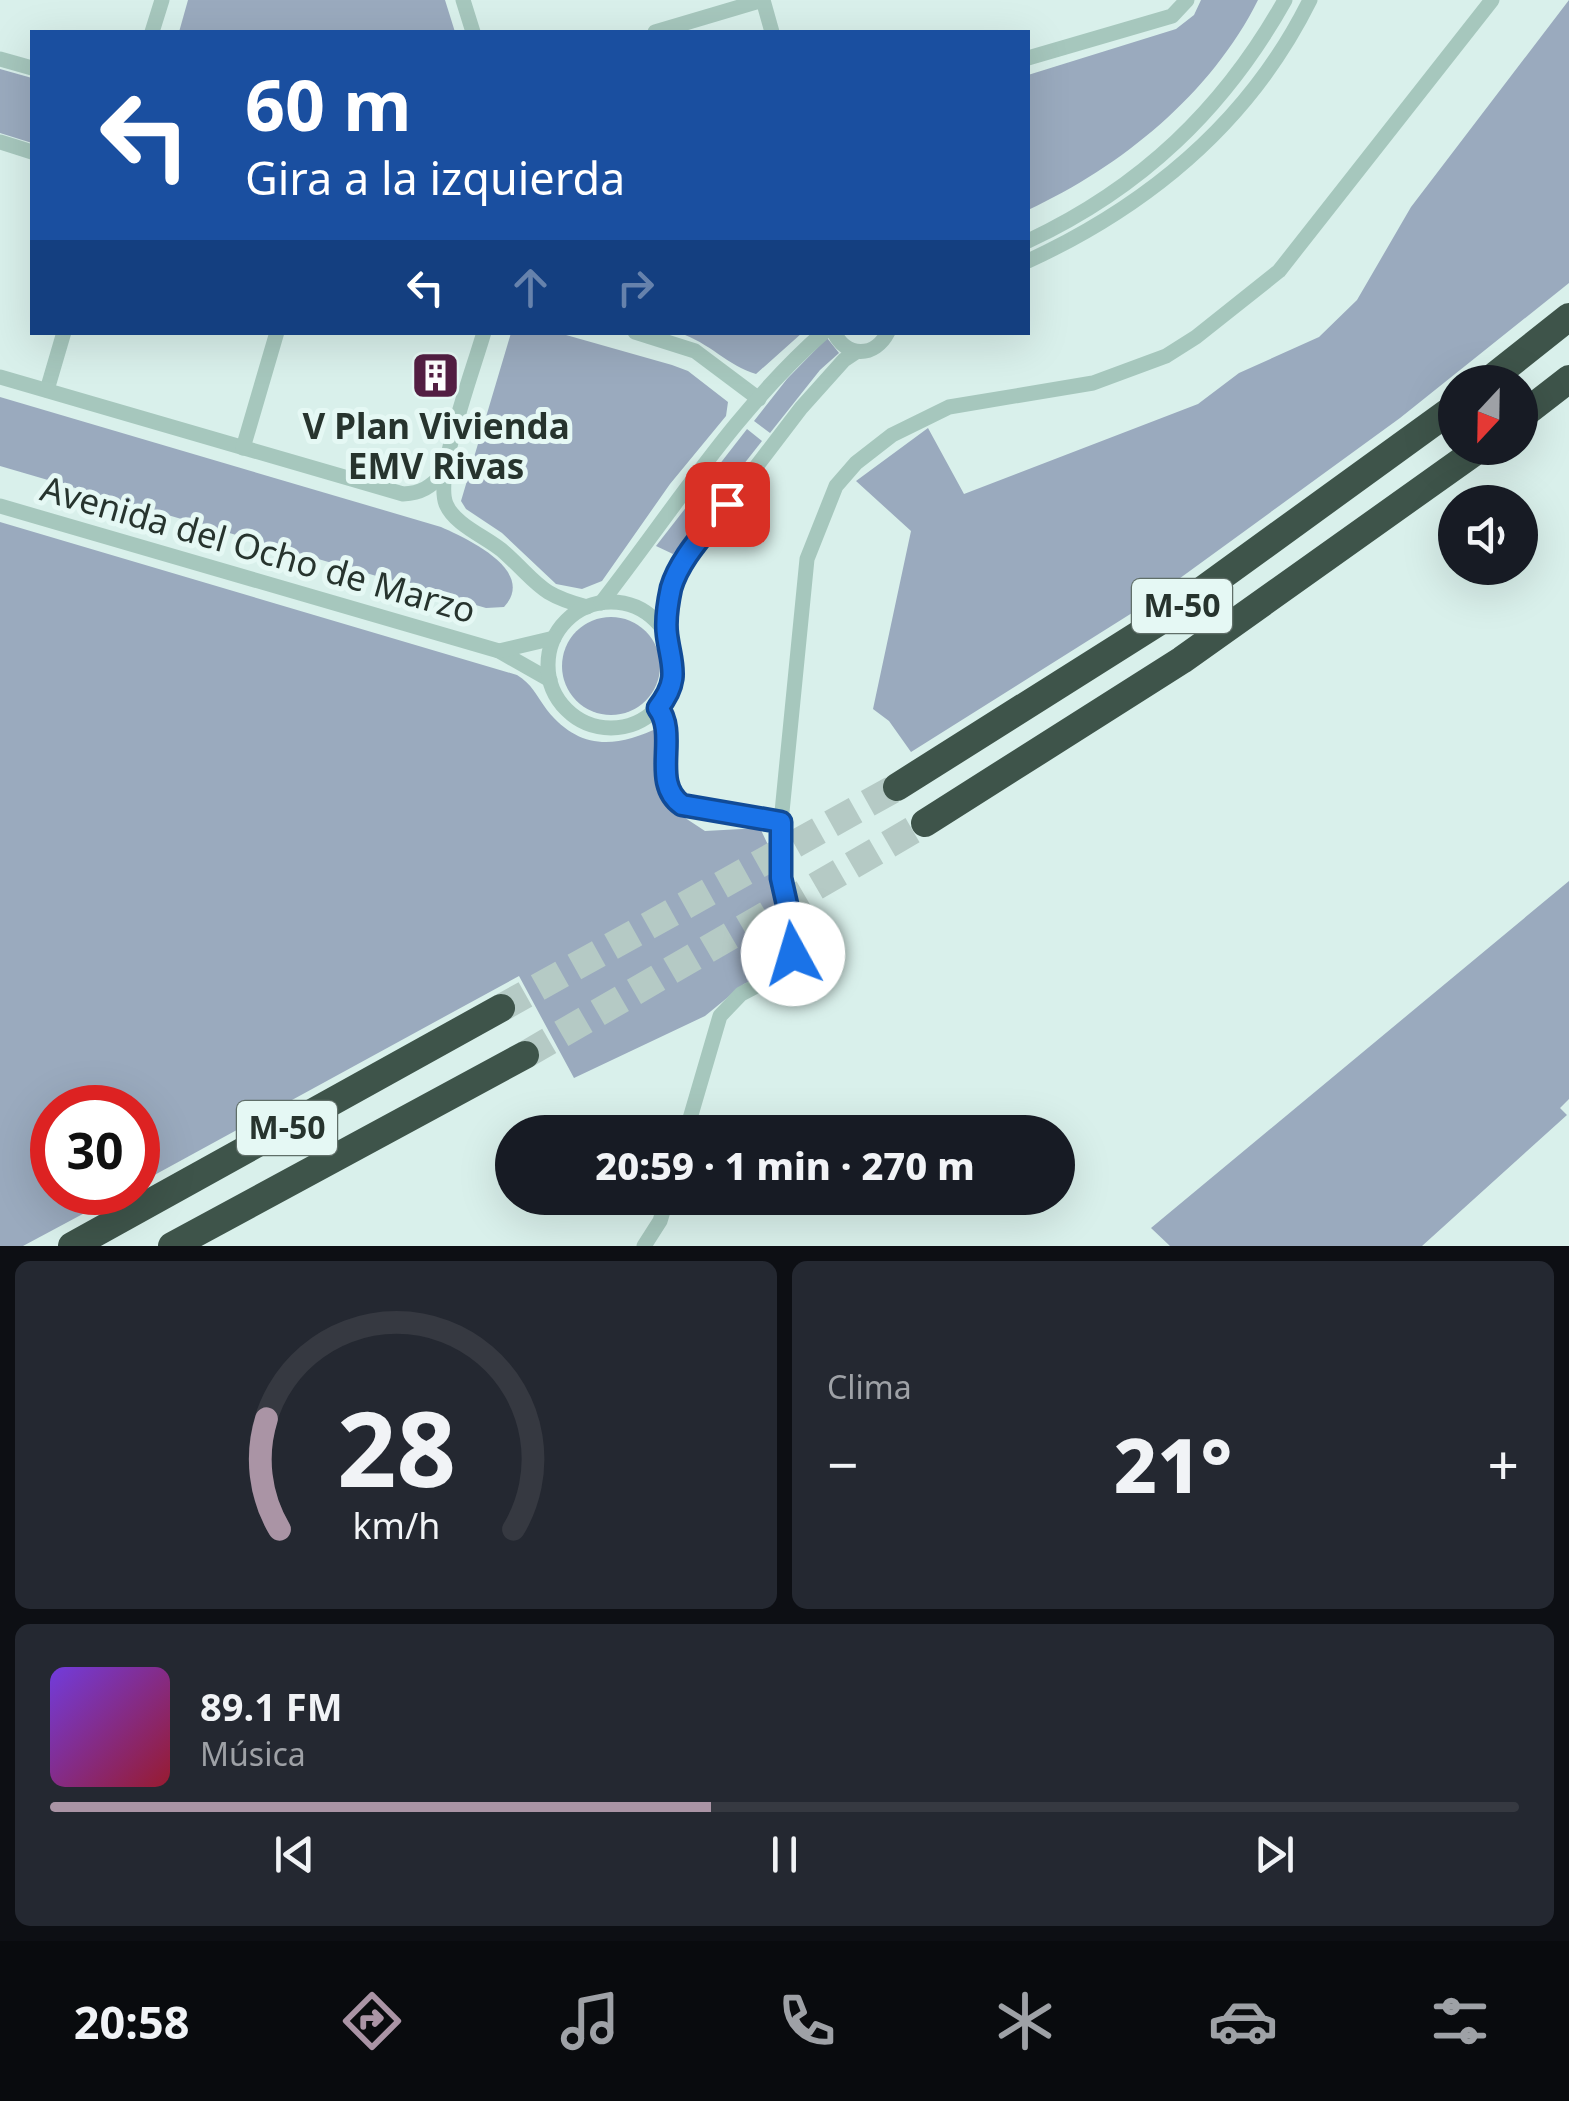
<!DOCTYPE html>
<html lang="es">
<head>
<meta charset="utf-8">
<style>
	body { margin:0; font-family:"Noto Sans",sans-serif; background:#242831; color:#f1f3f6; height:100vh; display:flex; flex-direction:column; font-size:38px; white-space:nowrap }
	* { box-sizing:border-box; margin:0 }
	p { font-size:32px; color:#9ea1a6 }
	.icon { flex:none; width:55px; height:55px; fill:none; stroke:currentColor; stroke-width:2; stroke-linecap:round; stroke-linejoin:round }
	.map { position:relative; height:1246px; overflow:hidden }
	.details { display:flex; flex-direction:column; gap:15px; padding:15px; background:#0d0f14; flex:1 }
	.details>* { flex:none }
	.banner { position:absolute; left:30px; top:30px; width:1000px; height:305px; border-radius:0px; box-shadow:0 10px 40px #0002; background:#1a4fa0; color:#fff; overflow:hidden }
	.needle { width:65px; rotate:202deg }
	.buttons { position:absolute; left:1438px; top:365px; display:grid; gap:20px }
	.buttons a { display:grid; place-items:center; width:100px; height:100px; border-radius:50%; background:#171b24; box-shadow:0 10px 40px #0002; font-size:50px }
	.speed { position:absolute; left:30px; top:1085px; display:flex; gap:20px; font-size:50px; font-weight:700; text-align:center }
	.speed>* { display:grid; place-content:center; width:130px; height:130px; border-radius:50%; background:#171b24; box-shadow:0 10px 40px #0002; line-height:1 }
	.speed .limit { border:15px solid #d22; background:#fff; color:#111 }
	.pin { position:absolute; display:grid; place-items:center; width:85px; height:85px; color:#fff; margin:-42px; border-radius:20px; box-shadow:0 5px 15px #0006 }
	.me { position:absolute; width:110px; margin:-55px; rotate:354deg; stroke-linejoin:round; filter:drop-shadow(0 0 8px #0008) }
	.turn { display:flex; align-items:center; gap:35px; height:210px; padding:0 50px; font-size:45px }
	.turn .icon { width:130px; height:130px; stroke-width:2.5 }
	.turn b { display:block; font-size:70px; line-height:85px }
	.lanes { display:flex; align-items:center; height:95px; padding:0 50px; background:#0003; justify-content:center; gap:50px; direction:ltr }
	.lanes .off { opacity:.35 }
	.big { font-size:75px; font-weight:800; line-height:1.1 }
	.details .card { flex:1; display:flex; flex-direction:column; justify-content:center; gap:15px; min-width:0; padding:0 35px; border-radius:15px; background:#242831 }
	.details .dial { align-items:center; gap:0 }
	.dial svg { height:260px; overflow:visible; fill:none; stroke:#363941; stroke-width:7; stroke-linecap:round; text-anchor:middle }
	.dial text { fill:#f1f3f6; stroke:none }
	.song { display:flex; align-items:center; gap:30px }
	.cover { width:120px; height:120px; border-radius:15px; background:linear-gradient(135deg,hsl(260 70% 55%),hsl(350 70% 35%)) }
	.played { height:10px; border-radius:5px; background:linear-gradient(90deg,#aa94a5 45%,#363941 45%) }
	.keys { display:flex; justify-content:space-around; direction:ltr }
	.heat { display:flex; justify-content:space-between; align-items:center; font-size:55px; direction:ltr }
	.details .tiles { flex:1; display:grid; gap:15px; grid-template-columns:1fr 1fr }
	.card:last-child { grid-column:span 2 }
	.trip { position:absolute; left:495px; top:1115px; width:580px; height:100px; border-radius:50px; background:#171b24; box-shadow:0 10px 40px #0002; font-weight:800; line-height:100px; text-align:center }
	.tabs { display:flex; height:160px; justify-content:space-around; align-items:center; background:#090b0e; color:#9ea1a6 }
	.tabs .icon { width:70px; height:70px }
	.tabs .on { color:#aa94a5 }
	.tabs b { font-size:45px; color:#f1f3f6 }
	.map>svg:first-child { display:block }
	.green { fill:#9aaabe }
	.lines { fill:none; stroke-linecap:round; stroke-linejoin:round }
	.highway-tunnel { stroke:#b5cac5; stroke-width:28; stroke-dasharray:28 14; stroke-linecap:butt }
	.street { stroke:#a6c7bd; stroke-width:15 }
	.highway { stroke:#3e544a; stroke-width:28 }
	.route-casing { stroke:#114b97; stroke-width:25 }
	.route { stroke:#1a73e8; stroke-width:18 }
	.labels { text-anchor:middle; stroke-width:10; stroke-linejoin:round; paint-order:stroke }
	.shield { fill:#e5f8f4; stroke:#606f69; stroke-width:2.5 }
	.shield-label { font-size:32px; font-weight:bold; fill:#27342e }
	.poi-label { font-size:35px; font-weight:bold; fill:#27342e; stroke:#e5f8f4 }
	.street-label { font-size:35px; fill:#27342e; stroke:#e5f8f4 }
</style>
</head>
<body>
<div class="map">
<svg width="1569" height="1246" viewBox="0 0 1569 1246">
	<rect width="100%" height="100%" fill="#d9f0eb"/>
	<g class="green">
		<polygon points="188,0 445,0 455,32 179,32"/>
		<path d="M1201,0H1258C1211,94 1121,167 1028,210V75L1176,29L1194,15Z"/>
		<polygon points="1569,0 1569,283 1400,418 1132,613 911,752 889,721 873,709 911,531 856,481 928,428 964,494 1198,404 1239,373 1319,337 1357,300 1411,207"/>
		<polygon points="0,69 32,78 32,143 0,133"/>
		<polygon points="511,333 559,333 672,365 688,371 728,402 726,416 670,484 602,581 582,589 556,584 502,533 466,509 461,501"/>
		<path d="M679,333H802L756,374C728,366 709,342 679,333Z"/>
		<polygon points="827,338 839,353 820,370 770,433 754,421 787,379"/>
		<path d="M0,397L441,527C468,539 537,571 504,607L486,608L0,466Z"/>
		<polygon points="747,429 762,441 673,554 656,546"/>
		<path d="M0,522L517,675C532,684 536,695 547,710C580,751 616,748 660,727L657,765L662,795L670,808L705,831L760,828L769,847L784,944L780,959L762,976L744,984L705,1016L574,1078L519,976L138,1184V1108H52V1192L122,1193L23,1246H0Z"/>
		<circle cx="611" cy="666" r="49"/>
		<polygon points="1569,881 1569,1099 1560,1108 1567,1115 1422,1246 1170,1246 1151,1228"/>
	</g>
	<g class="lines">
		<g class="highway-tunnel">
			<polyline points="501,1008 897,787"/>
			<polyline points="525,1055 925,823"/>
		</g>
		<g class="street">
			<polyline points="463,0 473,32"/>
			<polyline points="152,32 162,0"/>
			<polyline points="655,32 763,0 772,32"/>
			<polyline points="1028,58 1172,16 1187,0"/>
			<polyline points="0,59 32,68"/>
			<polyline points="0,142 32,152"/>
			<path d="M1028,241C1141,188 1224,109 1285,0"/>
			<path d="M1028,261C1149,205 1250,121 1310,0"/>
			<path d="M484,332C474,368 434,474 446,504C455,526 489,538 505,553C540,585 539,594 587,607"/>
			<polyline points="635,332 695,351 759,399"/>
			<path d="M834,332C846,358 875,358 888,332"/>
			<path d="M0,377L403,494C422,493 430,487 443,474"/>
			<polyline points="47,390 64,332"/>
			<polyline points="243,448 277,332"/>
			<polyline points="0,506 499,651 550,680"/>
			<circle cx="611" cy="665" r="63"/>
			<path d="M601,603C672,512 736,409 824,332"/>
			<polyline points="667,636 672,587 681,565 801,408 844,360 856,352"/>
			<polyline points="499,651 554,638"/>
			<path d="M658,708C676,731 663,769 671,797L683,805L781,822"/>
			<polyline points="686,1132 720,1016 741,994 781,973 793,954 791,918 781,878 781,822 807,559 836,486 856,463 892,435 949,407 1093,383 1166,356 1196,337 1279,271 1492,0"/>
			<polyline points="644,1246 660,1221 667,1198"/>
		</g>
		<g class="highway">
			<polyline points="1487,382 1569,317"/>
			<polyline points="1520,417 1569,379"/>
			<polyline points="897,787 1157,623 1455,407"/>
			<polyline points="925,823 1182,660 1480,448"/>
			<polyline points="72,1246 501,1008"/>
			<polyline points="172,1246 525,1055"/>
		</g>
	</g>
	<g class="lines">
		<defs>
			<path id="route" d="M727,504C708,530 680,557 671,588C668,602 665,620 667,635C671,665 681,679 658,708C679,735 650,783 682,805L781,822V878L790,918L793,954"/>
		</defs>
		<use href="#route" class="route-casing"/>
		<use href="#route" class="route"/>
	</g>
	<defs>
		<symbol id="building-square" viewBox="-11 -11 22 22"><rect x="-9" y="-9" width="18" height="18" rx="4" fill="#531f43" stroke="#e5f8f4"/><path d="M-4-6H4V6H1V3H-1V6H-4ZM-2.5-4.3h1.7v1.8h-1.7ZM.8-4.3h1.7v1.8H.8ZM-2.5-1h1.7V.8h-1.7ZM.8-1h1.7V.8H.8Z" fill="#fff"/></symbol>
	</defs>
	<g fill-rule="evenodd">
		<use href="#building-square" x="408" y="348" width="55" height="55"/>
	</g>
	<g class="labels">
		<g class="shield">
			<rect x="1132" y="579" width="100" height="54" rx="8"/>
			<rect x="237" y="1101" width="100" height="54" rx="8"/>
		</g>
		<g class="shield-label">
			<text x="1182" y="617">M-50</text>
			<text x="287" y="1139">M-50</text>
		</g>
		<g class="poi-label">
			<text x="436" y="439">V Plan Vivienda<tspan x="436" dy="40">EMV Rivas</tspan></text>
		</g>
		<g class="street-label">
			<text transform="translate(258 550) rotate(16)" y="12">Avenida del Ocho de Marzo</text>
		</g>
	</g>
</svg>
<div class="buttons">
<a><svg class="needle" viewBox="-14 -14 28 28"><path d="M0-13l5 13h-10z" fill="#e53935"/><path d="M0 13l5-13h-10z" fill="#9ea1a6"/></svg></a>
<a><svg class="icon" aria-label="sound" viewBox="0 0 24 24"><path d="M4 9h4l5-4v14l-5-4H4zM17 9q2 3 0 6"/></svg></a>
</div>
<div class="speed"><div class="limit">30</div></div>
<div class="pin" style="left:727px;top:504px;background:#d93025"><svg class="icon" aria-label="arrive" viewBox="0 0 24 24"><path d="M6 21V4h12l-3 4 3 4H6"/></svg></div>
<svg class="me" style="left:793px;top:954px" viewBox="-20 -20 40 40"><circle r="19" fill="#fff"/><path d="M0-13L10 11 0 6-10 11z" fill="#1a73e8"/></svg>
<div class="trip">20:59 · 1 min · 270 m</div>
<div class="banner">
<div class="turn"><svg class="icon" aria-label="left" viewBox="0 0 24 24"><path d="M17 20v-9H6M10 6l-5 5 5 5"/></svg><div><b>60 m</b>Gira a la izquierda</div></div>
<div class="lanes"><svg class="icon" aria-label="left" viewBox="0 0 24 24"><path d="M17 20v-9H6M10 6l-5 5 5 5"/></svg><svg class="icon off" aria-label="ahead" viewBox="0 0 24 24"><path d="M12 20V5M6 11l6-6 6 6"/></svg><svg class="icon off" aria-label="right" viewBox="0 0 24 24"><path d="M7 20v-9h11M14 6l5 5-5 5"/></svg></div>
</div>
</div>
<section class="details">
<div class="tiles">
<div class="card dial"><svg viewBox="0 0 100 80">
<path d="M14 69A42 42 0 1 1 86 69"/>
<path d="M14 69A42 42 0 0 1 10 35" stroke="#aa94a5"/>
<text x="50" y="56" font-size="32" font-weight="700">28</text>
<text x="50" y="72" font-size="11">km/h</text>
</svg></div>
<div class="card"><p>Clima</p>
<div class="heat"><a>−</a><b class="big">21°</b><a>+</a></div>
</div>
<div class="card">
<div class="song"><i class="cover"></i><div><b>89.1 FM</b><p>Música</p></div></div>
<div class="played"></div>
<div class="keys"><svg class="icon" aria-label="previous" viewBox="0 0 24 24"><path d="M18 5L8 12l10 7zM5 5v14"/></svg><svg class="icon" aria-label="pause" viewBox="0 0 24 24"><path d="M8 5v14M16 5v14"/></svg><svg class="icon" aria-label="next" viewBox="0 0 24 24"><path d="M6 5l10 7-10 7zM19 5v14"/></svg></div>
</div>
</div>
</section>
<nav class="tabs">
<b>20:58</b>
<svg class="icon on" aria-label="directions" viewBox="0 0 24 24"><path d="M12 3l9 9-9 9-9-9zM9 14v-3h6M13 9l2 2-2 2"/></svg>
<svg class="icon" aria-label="music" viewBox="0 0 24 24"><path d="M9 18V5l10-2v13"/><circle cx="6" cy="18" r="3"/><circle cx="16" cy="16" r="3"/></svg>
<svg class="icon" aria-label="phone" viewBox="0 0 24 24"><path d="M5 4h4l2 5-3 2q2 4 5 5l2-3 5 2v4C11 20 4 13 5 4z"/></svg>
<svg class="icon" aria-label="climate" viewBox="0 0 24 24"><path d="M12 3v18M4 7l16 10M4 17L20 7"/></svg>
<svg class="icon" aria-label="car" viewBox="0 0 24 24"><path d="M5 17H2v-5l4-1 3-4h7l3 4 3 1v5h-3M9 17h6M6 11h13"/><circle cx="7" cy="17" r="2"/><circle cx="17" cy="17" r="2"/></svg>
<svg class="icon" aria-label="filters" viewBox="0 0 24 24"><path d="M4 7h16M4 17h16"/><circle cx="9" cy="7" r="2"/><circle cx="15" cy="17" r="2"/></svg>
</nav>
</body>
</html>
